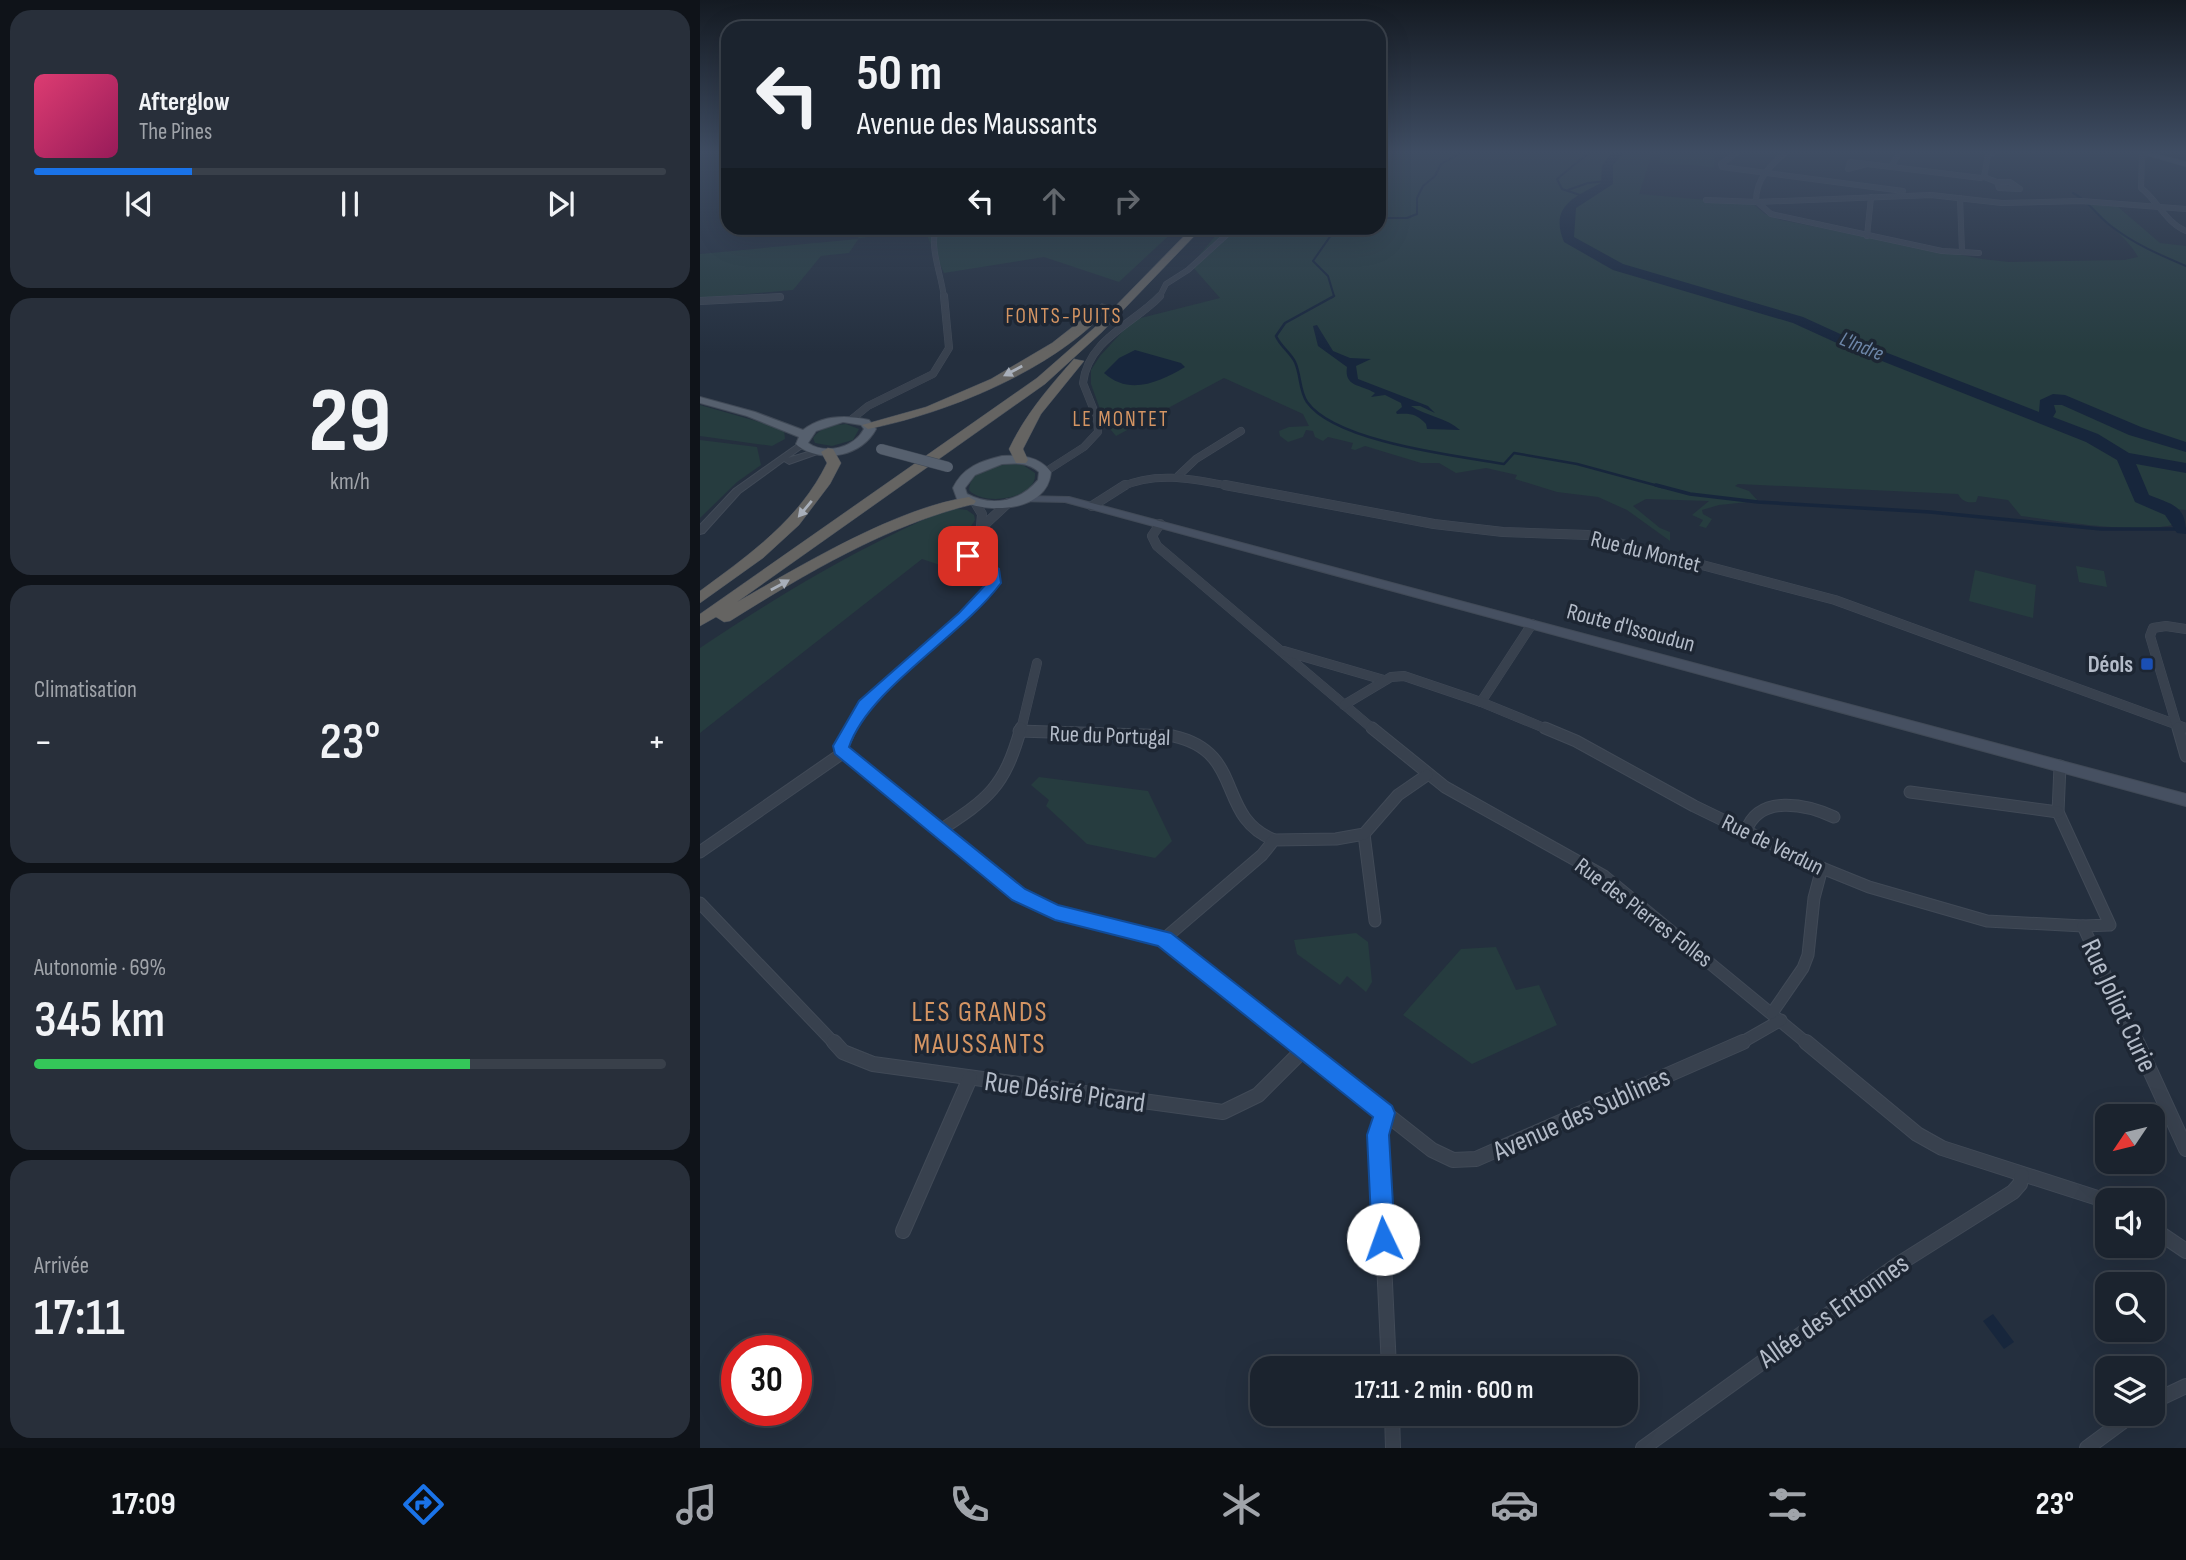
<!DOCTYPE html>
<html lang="fr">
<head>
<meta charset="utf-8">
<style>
	body { margin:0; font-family:"Sofia Sans Condensed",sans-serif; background:#282f3a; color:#f1f3f6; height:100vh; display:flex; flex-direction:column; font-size:26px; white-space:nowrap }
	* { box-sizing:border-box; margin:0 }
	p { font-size:23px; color:#a0a4aa }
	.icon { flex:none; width:38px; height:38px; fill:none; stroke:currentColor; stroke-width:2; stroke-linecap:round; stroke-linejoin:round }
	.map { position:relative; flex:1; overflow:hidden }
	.sheet { display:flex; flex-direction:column; gap:10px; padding:10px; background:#0f1319; width:700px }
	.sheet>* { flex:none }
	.banner { position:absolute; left:21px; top:21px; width:665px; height:214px; border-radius:21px; box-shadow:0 7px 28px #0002,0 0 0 2px #39404a; background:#1b232e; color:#f1f3f6; overflow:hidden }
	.needle { width:46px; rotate:235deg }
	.fabs { position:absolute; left:1395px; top:1104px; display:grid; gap:14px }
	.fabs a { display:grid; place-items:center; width:70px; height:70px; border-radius:14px; background:#1b232e; box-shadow:0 7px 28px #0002,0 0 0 2px #39404a; font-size:35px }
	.speed { position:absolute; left:21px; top:1335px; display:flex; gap:14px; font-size:35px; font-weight:700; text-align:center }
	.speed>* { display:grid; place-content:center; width:91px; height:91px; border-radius:50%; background:#1b232e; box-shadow:0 7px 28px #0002,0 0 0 2px #39404a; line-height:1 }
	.speed .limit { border:10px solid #d22; background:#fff; color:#111 }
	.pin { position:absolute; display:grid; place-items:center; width:60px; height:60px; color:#fff; margin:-30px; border-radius:14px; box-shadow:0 4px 10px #0006 }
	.me { position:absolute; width:77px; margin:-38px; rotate:357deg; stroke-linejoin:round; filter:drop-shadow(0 0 5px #0008) }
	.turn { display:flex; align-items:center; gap:24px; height:147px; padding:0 21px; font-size:32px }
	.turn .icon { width:91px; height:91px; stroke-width:2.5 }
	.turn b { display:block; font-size:49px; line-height:60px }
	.lanes { display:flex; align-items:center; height:66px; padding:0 21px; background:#0003; justify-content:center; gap:35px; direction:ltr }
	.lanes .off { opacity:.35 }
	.big { font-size:52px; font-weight:600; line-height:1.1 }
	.sheet .widget { flex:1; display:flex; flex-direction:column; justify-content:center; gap:10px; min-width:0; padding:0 24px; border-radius:21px; background:#282f3a }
	.sheet .dial { align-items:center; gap:0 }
	.dial b { font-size:91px; line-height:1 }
	.song { display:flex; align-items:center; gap:21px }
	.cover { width:84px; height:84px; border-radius:10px; background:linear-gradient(135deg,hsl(340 70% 55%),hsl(330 70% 35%)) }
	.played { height:7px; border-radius:4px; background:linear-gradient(90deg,#1a73e8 25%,#39404a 25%) }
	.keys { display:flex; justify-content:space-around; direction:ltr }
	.heat { display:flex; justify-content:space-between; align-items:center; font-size:38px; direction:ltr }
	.charge { height:10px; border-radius:5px; background:linear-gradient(90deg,#34c759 69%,#39404a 0) }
	.trip { position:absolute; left:550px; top:1356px; width:388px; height:70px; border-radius:21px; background:#1b232e; box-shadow:0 7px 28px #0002,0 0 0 2px #39404a; font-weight:600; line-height:70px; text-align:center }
	.menu { display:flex; height:112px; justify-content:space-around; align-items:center; background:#0b0e12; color:#a0a4aa }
	.menu .icon { width:49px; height:49px }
	.menu .current { color:#1a73e8 }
	.menu b { font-size:32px; color:#f1f3f6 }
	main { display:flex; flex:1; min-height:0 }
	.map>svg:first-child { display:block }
	.green { fill:#263c3f }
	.water { fill:#17263c }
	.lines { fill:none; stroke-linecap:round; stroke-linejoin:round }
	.stream-far2 { stroke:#17263c; stroke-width:2 }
	.stream-far1 { stroke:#17263c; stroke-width:2.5 }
	.stream { stroke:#17263c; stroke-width:3.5 }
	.river { fill:#17263c; fill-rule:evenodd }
	.minor-far4-casing { stroke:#414a57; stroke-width:6 }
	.minor-far3-casing { stroke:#414a57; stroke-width:8 }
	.minor-far2-casing { stroke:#414a57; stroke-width:10 }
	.minor-far1-casing { stroke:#414a57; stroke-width:13 }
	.minor-casing { stroke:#414a57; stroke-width:16 }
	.tertiary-casing { stroke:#414a57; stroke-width:2 }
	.secondary-casing { stroke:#414a57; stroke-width:2 }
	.primary-casing { stroke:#414a57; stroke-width:2 }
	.trunk-casing { stroke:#434c59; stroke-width:1 }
	.minor-far4 { stroke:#38414e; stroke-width:5 }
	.minor-far3 { stroke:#38414e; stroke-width:7 }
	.minor-far2 { stroke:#38414e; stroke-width:9 }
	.minor-far1 { stroke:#38414e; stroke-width:11 }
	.minor { stroke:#38414e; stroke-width:14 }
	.tertiary { fill:#38414e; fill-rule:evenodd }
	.secondary { fill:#465061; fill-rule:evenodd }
	.primary { fill:#56606e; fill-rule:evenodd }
	.trunk { fill:#656462; fill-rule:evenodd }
	.primary-bridge-casing { stroke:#414a57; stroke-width:11; stroke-linecap:butt }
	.primary-bridge { stroke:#56606e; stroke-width:10 }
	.oneway { fill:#a8afba }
	.route { fill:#1a73e8; stroke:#114b97; stroke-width:2 }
	.transit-dot { fill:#1a4fb4; stroke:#1d2633; stroke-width:2.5 }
	.labels { text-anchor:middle; stroke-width:7; stroke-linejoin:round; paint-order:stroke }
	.far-neighbourhood-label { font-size:21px; letter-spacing:2px; fill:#d59563; stroke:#1d2633 }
	.far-water-label { font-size:21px; font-style:italic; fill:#6d86a8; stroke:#1d2633 }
	.street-label { font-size:23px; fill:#b4bcc9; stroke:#1d2633 }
	.poi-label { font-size:23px; font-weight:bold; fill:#b4bcc9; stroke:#1d2633; text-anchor:end }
	.near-street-label { font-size:28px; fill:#b4bcc9; stroke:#1d2633 }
	.near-neighbourhood-label { font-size:28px; letter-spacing:2px; fill:#d59563; stroke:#1d2633 }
</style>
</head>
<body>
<main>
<section class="sheet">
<div class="widget">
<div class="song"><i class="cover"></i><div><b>Afterglow</b><p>The Pines</p></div></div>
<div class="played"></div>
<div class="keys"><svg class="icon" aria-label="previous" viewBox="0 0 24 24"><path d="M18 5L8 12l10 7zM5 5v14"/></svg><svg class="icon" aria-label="pause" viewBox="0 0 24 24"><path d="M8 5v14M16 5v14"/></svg><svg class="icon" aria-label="next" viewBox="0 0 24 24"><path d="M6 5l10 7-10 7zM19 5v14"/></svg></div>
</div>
<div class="widget dial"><b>29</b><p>km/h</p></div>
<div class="widget"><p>Climatisation</p>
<div class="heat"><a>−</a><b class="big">23°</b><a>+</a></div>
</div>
<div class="widget"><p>Autonomie · 69%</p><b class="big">345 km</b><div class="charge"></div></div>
<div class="widget"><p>Arrivée</p><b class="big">17:11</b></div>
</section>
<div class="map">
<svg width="1486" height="1448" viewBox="0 0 1486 1448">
	<rect width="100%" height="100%" fill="#242f3e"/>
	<g class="green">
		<path d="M679,151H953L939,194L1053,204L1065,214L1081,220L1282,259L1309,262L1424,260L1438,257C1426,235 1403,222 1386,204L1417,206L1460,243L1486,246V510L1462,508L1476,524C1438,535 1361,521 1321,516L1308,500L1278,496L1276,502C1267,503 1263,502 1258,494L1038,484L1035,486L1049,491L1058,501L1019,505L1002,510L1003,514L1012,519L1006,528L999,526L1003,520L992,515L1009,501L946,499L933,506L960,528L970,532V541L927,510L898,497L857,492L815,479L817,475L786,468L756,473L739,463H721L665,446L655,450L651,449L653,443L628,437L623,441L615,437L613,431L606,430L603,437L588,442L580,436L579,431L589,427L609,426L603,414L524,378L416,436L405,423L391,384V370L400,356L433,320L520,298L491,265L522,228H679Z"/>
		<polygon points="961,151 1015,154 1014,167 959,163"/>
		<polygon points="161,228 477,228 419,282 344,257 244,273 225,231 159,238 149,253 121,256 93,290 0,298 0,254 158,239"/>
		<polygon points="0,405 84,429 85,439 72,446 0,436"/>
		<path d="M146,424L159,429L153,440L132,446L115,443L113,438C121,427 133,425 146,424Z"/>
		<polygon points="0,440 57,447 61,465 37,482 0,518"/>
		<path d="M313,464L323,465L335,473C338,499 284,507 269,490C270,469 296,465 313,464Z"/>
		<path d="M250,508L267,510L274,515L275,520L259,545L262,559L252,569L222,559L0,733V648C82,593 159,547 250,508Z"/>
		<polygon points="1376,566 1404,571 1407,587 1379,582"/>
		<polygon points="1275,570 1336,585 1333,618 1269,601"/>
		<polygon points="339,777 448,791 472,841 455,858 387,844 346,806 349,800 331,785"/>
		<polygon points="656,933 668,942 672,982 666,992 647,976 640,985 597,954 594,940"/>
		<polygon points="796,947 816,990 839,985 857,1025 772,1064 703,1015 761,949"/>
	</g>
	<g class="water">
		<path d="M617,325L633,351L650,358L671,359L656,366L658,379L728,406L735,413L720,406H711C726,416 747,418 760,430L727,429L726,424C717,414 710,413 697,414L696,412L702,407L701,403L685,395L671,397L675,393C660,384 644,387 647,367L618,346L613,326Z"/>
		<path d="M435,350L481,363L485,367C460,382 429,396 404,373L419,358Z"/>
		<polygon points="1293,1314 1314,1342 1304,1349 1283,1321"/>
	</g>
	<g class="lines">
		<g class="stream-far2">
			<polyline points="868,190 888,183 906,181"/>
			<path d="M1373,193C1389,201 1397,216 1411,226C1434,244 1460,255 1486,266"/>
			<polyline points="880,195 862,189 857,179 891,151"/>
			<polyline points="679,218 707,218 717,214 717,198 723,186 735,176 741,164 764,151"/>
			<polyline points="631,298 634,296 628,276 613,261 636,228"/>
		</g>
		<path class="stream-far1" d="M634,296L585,323L576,336C580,346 590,352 595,362C601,375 599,390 607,402C635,442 757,456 804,464L814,453L877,464L962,487"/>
		<polyline class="stream" points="956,485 990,494 1058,502 1230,512 1401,529 1486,529"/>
		<path class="river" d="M914,151H925L913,165V184L876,208L874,237L923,264L1103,317L1149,338L1339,412L1340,400L1353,394L1365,395L1441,427L1486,442V452L1429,435L1362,405H1354L1356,412L1353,417L1398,434L1429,453L1486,463V473L1436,464L1449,495C1473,505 1486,505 1486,534L1477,533L1465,515L1435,502L1417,460L1386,442L1139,344L1093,323L913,270L864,242C849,206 875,197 901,183L902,165Z"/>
		<defs>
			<g id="minor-far4">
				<polyline points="1039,151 1021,164 1022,167 1203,191"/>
				<path d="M1087,151C1071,165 1056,178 1056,201L1071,214L1242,251L1279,253"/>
				<path d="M1447,154L1442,156L1441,188C1458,201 1466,223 1486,231"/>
				<polygon points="1150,162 1167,164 1148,169"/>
				<polyline points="1167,164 1281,178 1284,177 1288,155 1297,151"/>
				<polyline points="1191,167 1200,151"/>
				<polyline points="1284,177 1297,182"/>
				<polygon points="1297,182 1310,182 1320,189 1299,188"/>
				<polyline points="1260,198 1262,252"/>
				<polyline points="1006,200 1057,202 1231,195 1302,203 1381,201 1486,209"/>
				<path d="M236,228C229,248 242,276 244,298"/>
				<polyline points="1167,236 1171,197"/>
				<polyline points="63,298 80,297"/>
				<polyline points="459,298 466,284 488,270 534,228"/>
			</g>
			<g id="minor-far3">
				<polyline points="0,301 80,297"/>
				<polyline points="152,419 168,406 233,374 249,348 244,296"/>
				<path d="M345,472L384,447L398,432L397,418L383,383C388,339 435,323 460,296"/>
				<polyline points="478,476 496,459 541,431"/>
				<path d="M421,487C458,470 497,480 535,487"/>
			</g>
			<g id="minor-far2">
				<polyline points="525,485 734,524 803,532 888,535 1135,600 1486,728"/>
				<polyline points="276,504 282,514 281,527"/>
				<polyline points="392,506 425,485"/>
				<polyline points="460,524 452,536 457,546 674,730"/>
				<polyline points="584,651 684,680"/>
				<polyline points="781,702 832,624"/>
				<polyline points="644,705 691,677 704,676 781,702 849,730"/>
				<polyline points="150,730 164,704 264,616 295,583 294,572 271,559 267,552 281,528 308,503"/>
				<polyline points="321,730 337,663"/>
				<polyline points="1478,730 1450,636 1453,628 1466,626 1486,629"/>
			</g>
			<g id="minor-far1">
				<polyline points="151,728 141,750 318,894 355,912 464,939 597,1044"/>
				<polyline points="672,728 745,787 904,876 1108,1044"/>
				<polyline points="845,728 876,741 994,806 1122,868 1169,887 1287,921 1383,926"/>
				<polyline points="1478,728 1486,756"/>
				<path d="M319,731L473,736C546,752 515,816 574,840"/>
				<polyline points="1360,766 1358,812 1410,925 1383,926 1437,1044"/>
				<polyline points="1210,792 1358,812"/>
				<path d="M239,831C289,798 304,788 321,728"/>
				<path d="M1046,831C1059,794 1106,804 1134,817"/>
				<polyline points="664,834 675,921"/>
				<polyline points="0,852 144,752"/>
				<polyline points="0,903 135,1044"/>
				<polyline points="464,939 562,855 574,840 636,839 664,834 698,795 727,775"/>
				<polyline points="1072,1013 1103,968 1108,955 1114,898 1122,868"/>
				<polyline points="1039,1044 1081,1020"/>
			</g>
			<g id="minor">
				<polyline points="134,1042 143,1052 173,1064 523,1112 558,1095 604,1049"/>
				<polyline points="595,1042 685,1113 678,1135 689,1368"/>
				<polyline points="1106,1042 1217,1134 1242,1148 1407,1201"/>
				<polyline points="1437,1042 1486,1149"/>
				<polyline points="685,1113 732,1150 753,1160 776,1159 1043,1042"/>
				<polyline points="1452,1228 1486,1251"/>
				<polyline points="203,1231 270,1078"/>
				<polyline points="1452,1402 1486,1386"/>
				<polyline points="692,1414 693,1448"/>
				<polyline points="943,1448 1197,1265 1313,1192 1320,1184 1322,1175"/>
				<polyline points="1387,1448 1433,1414"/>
			</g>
			<polygon id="tertiary" points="102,441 105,442 105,446 88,458 118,449 123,452 89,464 84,461 40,493 4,533 0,534 0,525 34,489"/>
			<g id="secondary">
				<polygon points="1433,151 1442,151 1486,162 1486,166"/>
				<polygon points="322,496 369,497 1486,794 1486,806 365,502 318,501 318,497"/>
			</g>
			<g id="primary">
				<path d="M0,397L55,412L103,430C122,415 147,415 169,420L176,429C162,456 123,464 98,446L96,444L99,437L47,416L0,403ZM143,422L161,425L164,429C154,448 126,455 108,443L116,431Z"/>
				<path d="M302,456C321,455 339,456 351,472C347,514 284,514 257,499L253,488C263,467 281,461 302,456ZM302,464C316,463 328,462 339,472L338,480C320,502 291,507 267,494L265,488L275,475Z"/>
			</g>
			<g id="trunk">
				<path d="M492,228H502L402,332L345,384L37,602C102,565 196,508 269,497L276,501L274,504C187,525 105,574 30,621L24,622L16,617L0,626V614L337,378L394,328Z"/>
				<path d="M402,304L411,306C356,369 248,413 168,429L162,425L226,407L291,379L352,343Z"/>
				<path d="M374,359L384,361L341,414L323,449L328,460L326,463H316L309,449C325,415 349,387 374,359Z"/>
				<path d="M128,448L133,449L141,463L130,484L99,525L63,558L0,603V591C50,554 99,520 127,463L121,452Z"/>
			</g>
		</defs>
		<use href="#minor-far4" class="minor-far4-casing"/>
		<use href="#minor-far3" class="minor-far3-casing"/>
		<use href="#minor-far2" class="minor-far2-casing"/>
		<use href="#minor-far1" class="minor-far1-casing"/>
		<use href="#minor" class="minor-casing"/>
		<use href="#tertiary" class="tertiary-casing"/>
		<use href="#secondary" class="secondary-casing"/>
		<use href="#primary" class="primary-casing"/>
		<use href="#trunk" class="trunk-casing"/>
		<use href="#minor-far4" class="minor-far4"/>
		<use href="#minor-far3" class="minor-far3"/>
		<use href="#minor-far2" class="minor-far2"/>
		<use href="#minor-far1" class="minor-far1"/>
		<use href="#minor" class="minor"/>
		<use href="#tertiary" class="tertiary"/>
		<use href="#secondary" class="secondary"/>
		<use href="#primary" class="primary"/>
		<use href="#trunk" class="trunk"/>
		<defs>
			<polyline id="primary-bridge" points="181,449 248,467"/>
		</defs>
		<use href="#primary-bridge" class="primary-bridge-casing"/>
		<use href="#primary-bridge" class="primary-bridge"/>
	</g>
	<defs><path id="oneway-solid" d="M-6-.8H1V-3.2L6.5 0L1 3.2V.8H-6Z" transform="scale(1.75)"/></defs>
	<g class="oneway">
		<use href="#oneway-solid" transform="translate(313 371) rotate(152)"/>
		<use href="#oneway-solid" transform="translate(105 509) rotate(130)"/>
		<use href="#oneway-solid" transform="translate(80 585) rotate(-29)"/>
	</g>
	<linearGradient id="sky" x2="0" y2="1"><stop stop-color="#141a22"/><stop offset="0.43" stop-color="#3f4d63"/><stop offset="1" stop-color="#3f4d63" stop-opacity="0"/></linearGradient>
	<rect width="1486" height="353" fill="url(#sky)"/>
	<path class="route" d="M268,552L299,569L301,583C261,637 169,688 149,747L325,889L358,905L471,933L692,1106L695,1113L689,1135L695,1239L692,1247L683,1250L675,1247L672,1239L667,1135L673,1117L458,946L355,920L312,900L135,754L133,746L159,701L259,613L288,582V574L261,556Z"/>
	<rect class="transit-dot" x="1440" y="657" width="14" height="14" rx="3.5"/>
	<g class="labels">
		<g class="far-neighbourhood-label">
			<text x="364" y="323">FONTS-PUITS</text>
			<text x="421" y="426">LE MONTET</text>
		</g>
		<g class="far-water-label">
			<text transform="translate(1162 346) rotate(22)" y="7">L'Indre</text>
		</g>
		<g class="street-label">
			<text transform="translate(946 551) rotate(14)" y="8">Rue du Montet</text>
			<text transform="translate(931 627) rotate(15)" y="8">Route d'Issoudun</text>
			<text transform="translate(410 735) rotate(2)" y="8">Rue du Portugal</text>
			<text transform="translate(1073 844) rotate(26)" y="8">Rue de Verdun</text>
			<text transform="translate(944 912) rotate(37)" y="8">Rue des Pierres Folles</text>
		</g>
		<g class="poi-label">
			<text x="1433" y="672">Déols</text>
		</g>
		<g class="near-street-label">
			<text transform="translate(1420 1005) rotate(65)" y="10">Rue Joliot Curie</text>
			<text transform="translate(365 1091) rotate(8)" y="10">Rue Désiré Picard</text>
			<text transform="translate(881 1113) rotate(-24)" y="10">Avenue des Sublines</text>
			<text transform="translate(1133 1310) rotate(-35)" y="10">Allée des Entonnes</text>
		</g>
		<g class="near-neighbourhood-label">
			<text x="280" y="1021">LES GRANDS<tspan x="280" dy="32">MAUSSANTS</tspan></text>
		</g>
	</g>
</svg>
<div class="fabs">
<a><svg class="needle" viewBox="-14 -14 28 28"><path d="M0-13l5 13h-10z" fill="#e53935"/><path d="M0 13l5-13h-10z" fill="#a0a4aa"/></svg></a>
<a><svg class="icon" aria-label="sound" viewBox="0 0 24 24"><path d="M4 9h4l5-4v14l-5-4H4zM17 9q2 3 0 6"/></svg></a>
<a><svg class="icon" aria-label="search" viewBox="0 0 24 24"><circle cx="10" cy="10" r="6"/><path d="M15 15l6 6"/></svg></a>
<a><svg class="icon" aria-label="layers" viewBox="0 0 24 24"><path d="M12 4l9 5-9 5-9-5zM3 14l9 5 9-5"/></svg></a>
</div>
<div class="speed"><div class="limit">30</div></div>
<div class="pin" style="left:268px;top:556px;background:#d93025"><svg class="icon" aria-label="arrive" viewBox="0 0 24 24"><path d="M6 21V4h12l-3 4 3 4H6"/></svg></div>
<svg class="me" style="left:683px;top:1239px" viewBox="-20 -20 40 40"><circle r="19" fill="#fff"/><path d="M0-13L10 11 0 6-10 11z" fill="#1a73e8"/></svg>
<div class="trip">17:11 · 2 min · 600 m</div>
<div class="banner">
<div class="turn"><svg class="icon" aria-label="left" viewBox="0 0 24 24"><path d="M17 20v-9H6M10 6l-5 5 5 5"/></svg><div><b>50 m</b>Avenue des Maussants</div></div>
<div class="lanes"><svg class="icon" aria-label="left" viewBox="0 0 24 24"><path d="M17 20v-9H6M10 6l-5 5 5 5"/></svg><svg class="icon off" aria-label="ahead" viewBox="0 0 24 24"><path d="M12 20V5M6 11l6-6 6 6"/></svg><svg class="icon off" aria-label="right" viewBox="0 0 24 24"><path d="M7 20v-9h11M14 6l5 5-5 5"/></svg></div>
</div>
</div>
</main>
<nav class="menu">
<b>17:09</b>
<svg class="icon current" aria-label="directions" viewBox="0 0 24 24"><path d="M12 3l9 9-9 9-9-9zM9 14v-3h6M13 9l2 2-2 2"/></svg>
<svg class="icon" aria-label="music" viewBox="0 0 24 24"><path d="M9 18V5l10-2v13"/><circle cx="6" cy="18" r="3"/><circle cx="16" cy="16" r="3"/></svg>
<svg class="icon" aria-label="phone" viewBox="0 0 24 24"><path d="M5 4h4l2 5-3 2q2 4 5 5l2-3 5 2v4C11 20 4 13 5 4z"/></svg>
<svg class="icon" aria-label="climate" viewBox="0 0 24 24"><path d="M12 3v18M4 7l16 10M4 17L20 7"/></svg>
<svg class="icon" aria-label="car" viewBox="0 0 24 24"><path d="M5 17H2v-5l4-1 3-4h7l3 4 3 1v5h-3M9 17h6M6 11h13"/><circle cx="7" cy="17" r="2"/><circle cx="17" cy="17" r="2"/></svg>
<svg class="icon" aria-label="filters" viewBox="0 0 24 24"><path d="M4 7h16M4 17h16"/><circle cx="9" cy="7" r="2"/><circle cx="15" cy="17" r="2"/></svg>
<b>23°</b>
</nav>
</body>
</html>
